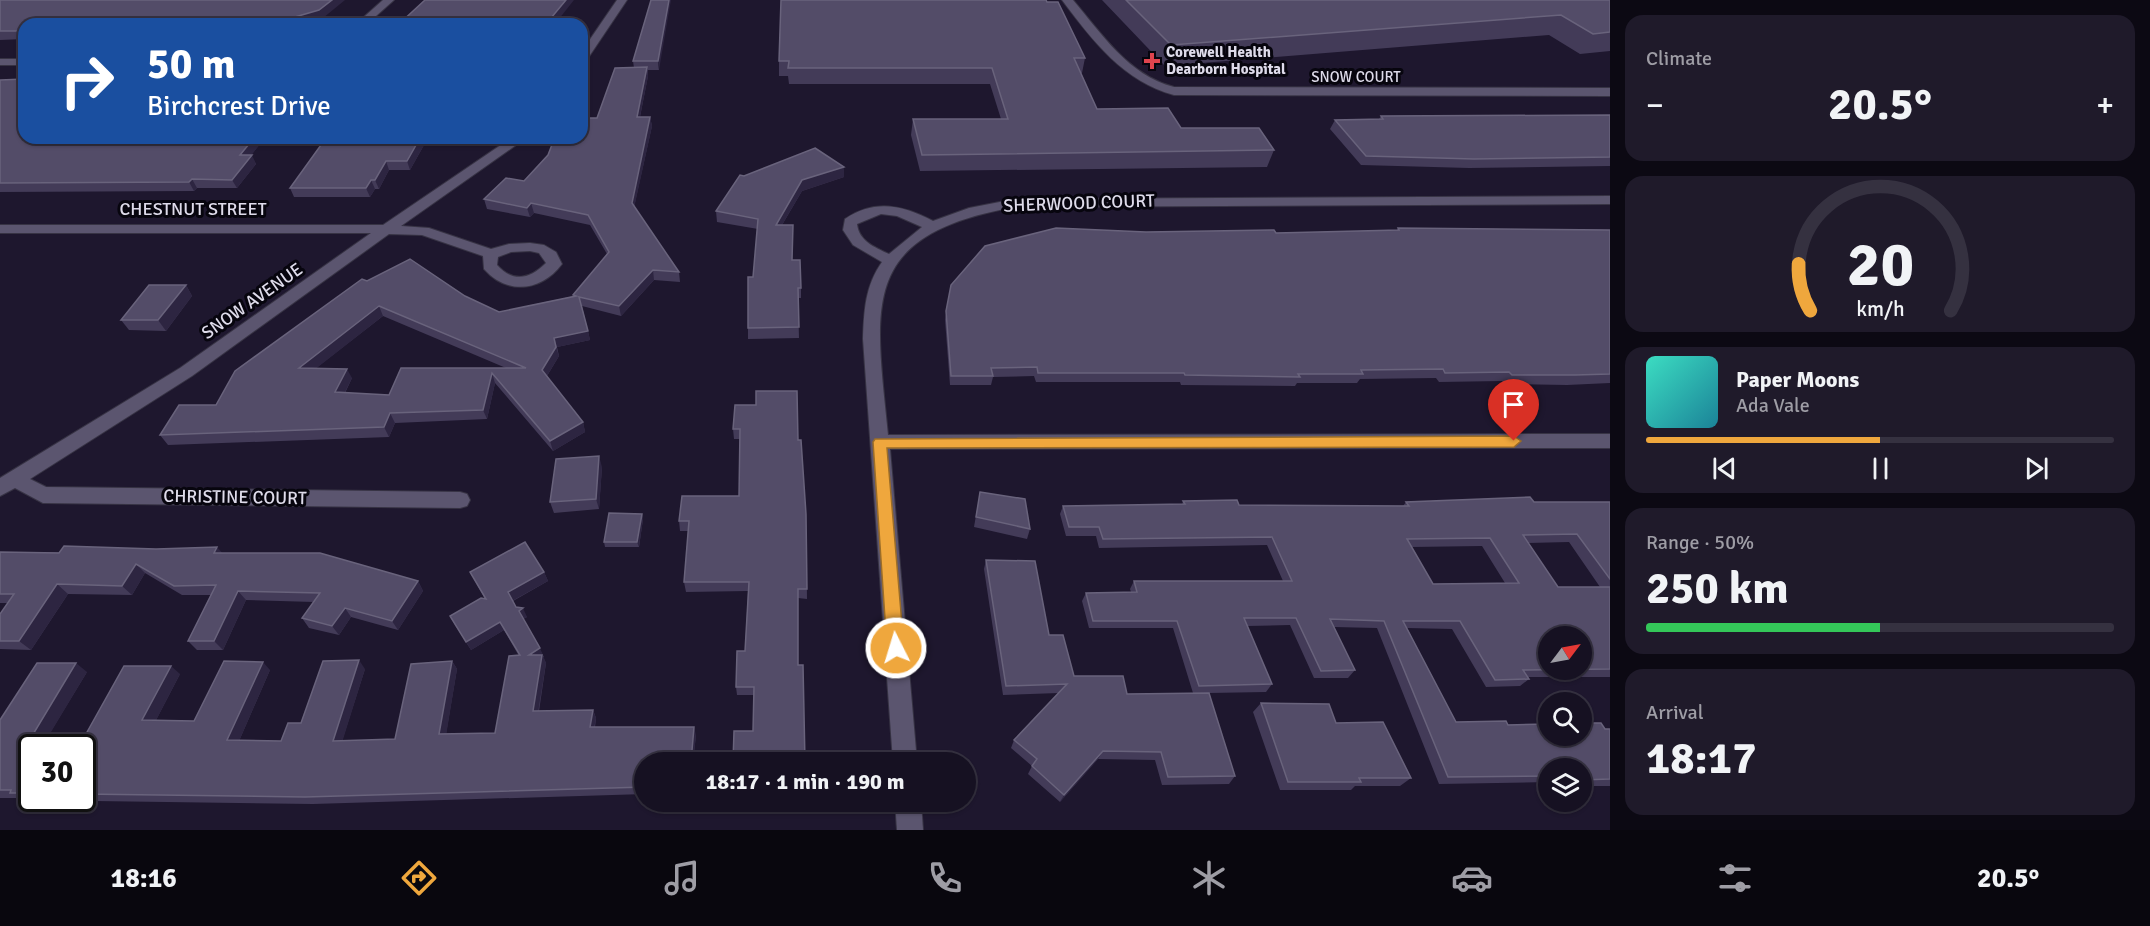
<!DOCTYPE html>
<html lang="en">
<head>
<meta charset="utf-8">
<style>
	body { margin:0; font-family:Signika,sans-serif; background:#1f1a2a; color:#f1f3f6; height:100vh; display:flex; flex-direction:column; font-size:22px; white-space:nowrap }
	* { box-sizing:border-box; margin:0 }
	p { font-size:20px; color:#9e9da5 }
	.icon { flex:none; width:33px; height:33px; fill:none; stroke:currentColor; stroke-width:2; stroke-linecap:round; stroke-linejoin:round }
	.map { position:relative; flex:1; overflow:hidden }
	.side { display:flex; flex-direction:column; gap:15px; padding:15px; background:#0c0913; width:540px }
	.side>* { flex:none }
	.hud { position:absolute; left:18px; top:18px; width:570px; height:126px; border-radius:18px; box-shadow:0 2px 4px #0004,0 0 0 2px #353140; background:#1a4fa0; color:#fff; overflow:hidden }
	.needle { width:39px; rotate:58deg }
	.buttons { position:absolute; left:1538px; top:626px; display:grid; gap:12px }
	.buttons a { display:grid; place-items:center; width:54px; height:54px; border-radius:50%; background:#161122; box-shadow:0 2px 4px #0004,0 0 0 2px #353140; font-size:30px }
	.speed { position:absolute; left:18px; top:734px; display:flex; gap:12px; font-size:30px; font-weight:700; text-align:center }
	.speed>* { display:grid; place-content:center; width:78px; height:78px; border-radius:50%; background:#161122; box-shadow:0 2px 4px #0004,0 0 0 2px #353140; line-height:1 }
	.speed .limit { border:3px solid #111; border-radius:9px; background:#fff; color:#111 }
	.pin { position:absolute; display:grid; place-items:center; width:51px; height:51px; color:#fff; margin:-62px -26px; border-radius:50% 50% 50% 0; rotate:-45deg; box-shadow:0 0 6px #0007 }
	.pin .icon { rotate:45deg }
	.me { position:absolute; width:66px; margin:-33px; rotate:355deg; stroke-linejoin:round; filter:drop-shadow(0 0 4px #0008) }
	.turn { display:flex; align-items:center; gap:21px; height:126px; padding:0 30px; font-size:27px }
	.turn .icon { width:78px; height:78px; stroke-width:2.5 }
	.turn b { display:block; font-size:42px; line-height:51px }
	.big { font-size:45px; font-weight:700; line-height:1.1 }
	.side .tile { flex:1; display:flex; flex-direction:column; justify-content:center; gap:9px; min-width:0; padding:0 21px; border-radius:18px; background:#1f1a2a }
	.side .dial { align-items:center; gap:0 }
	.dial svg { height:156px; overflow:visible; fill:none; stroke:#353140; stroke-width:7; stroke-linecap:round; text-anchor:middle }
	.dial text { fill:#f1f3f6; stroke:none }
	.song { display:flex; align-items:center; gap:18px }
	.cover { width:72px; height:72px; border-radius:9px; background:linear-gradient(135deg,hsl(170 70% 55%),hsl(190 70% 35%)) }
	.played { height:6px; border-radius:3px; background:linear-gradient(90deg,#efa73d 50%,#353140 50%) }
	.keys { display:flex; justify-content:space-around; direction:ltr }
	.heat { display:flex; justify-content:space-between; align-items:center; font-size:33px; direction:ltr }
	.charge { height:9px; border-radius:4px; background:linear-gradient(90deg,#34c759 50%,#353140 0) }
	.trip { position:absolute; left:634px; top:752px; width:342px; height:60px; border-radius:30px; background:#161122; box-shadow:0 2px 4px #0004,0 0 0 2px #353140; font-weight:700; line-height:60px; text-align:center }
	.tab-bar { display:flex; height:96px; justify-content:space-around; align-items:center; background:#09070e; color:#9e9da5 }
	.tab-bar .icon { width:42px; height:42px }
	.tab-bar .selected { color:#efa73d }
	.tab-bar b { font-size:27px; color:#f1f3f6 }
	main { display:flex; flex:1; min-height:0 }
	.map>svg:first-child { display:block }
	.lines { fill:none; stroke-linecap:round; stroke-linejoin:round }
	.minor-casing { stroke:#373344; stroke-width:2 }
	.minor { fill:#5b556f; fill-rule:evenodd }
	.wall { fill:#433b58; fill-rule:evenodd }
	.shaded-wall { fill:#2d2541 }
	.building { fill:#534c68; stroke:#69637c; stroke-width:1.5; fill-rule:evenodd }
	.route { fill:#efa73d; stroke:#9b6d28; stroke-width:1.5 }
	.health-dot { fill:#e0444e; stroke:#07050e; stroke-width:2 }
	.labels { text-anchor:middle; stroke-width:6; stroke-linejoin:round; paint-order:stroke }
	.far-poi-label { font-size:15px; font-weight:bold; fill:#dedbea; stroke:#07050e; text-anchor:start }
	.far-street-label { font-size:15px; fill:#dedbea; stroke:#07050e }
	.street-label { font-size:18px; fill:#dedbea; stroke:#07050e }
</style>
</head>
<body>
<main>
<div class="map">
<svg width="1610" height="830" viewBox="0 0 1610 830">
	<rect width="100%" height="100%" fill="#1e172e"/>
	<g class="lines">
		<defs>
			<g id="minor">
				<polygon points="383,0 394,0 367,24 356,24"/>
				<polygon points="617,0 627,0 586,61 582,62 582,51"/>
				<path d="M1062,0H1073C1102,34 1128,75 1174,87L1610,88V96L1174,95C1124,82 1092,40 1062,0Z"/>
				<rect x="0" y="59" width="24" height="6"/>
				<path d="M511,138H526L401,226L429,228L491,249L509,244L530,243L544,245L556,252L562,264C541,292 507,295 484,269L483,256L422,235L389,234L192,376L30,479L46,487L460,492L467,494L470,500L467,506L460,508L43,503L15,488L0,496V478L180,368L371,233H0V225H383ZM530,251L539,253L546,263C530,279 513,283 497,265L498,257L511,252Z"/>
				<path d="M1610,196V204L1015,207C858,235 875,304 888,435L1610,434V448L890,449L917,762H893L863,339C864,311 865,286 882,262L853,245L843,230L845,219C874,199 903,205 933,221L969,208L1015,199ZM881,214L897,216L922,227L889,254C874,247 859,241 857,224Z"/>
				<polygon points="895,801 921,801 923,830 897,830"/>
			</g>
		</defs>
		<use href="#minor" class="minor-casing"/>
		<use href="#minor" class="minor"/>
	</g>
	<g class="wall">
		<polygon points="0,0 323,18 24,24 24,39 0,40"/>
		<path d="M651,0L659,70H648V76L640,117H650L652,126L634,207L679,272L680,282L654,280L621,316L582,306L590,340L557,347L559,356L547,376L583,422L585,432L553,451L495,383L487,419L395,423L389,437L168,445L160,435L216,405L367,281L465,296L499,312L574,296L573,295L607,254L590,225L534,213L530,217L487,209L484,199L524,181L574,143L597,118L634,68L633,61ZM383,316L506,368L389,395L345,393L352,378L316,368Z"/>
		<polygon points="1102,0 1610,0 1610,51 1580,54 1549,35 1165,66"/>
		<polygon points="1085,58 1082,73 1081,73 1097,109 1181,128 1274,150 1267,167 920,171 911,135 913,119 1001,119 990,84 789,84 788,76 779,76 779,61"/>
		<polygon points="0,80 24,138 265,138 251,155 256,164 237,188 197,188 194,191 0,192"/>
		<polygon points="1610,115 1610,166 1469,168 1361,165 1330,129 1335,120 1379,119 1381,116"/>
		<polygon points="326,138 447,138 444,145 424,145 410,170 389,170 379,189 375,189 370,197 294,197 290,188"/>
		<polygon points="744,176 844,177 802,191 782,225 793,225 792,260 801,288 801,298 798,298 799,338 748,339 748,328 753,277 758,229 717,222 716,211"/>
		<polygon points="1398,228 1610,230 1610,383 1567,385 1504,384 1502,381 1439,382 1436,378 1360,379 1357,383 1297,383 1295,386 1181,385 1180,382 1036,382 1034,376 993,377 991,385 950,385 945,320 951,285 1146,232 1276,233 1397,230"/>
		<polygon points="186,285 192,296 166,331 129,330 121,320"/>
		<polygon points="735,405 798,440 806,514 807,599 798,598 753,731 754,695 737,695 736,687 745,651 748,591 686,592 684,582 688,531 680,531 679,521 739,496 740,439 734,439 733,429"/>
		<polygon points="602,467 599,509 554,513 550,502"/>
		<polygon points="980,492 1030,529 1027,539 974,527"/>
		<path d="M1183,501L1239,505L1403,506L1406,502H1610V677H1528L1529,679L1520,686L1486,687L1452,629L1407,628L1456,722L1610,729V786H1581V768H1548V782L1439,784L1377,628L1334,627L1355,670L1348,678H1314L1290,625L1247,626L1272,684L1266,692L1209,693L1235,776L1229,784L1162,785L1155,760L1098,759L1060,802L1028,774L1032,766L1011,748L1014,740L1059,693L1003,695L984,569L986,560L1049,635L1074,676L1127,694L1193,693L1173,628H1089L1082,601L1086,593L1131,592L1130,589L1134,581H1283L1267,545L1099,548L1096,536H1066L1060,514L1063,506L1182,505ZM1569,542L1600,587H1558L1528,543ZM1482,546L1505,583L1433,584L1412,547Z"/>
		<polygon points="642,514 643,519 639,547 605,547 604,542"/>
		<polygon points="0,552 222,553 418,581 423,591 398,630 351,617 339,635 309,628 302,618 314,602 246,600 223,650 197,650 188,641 211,595 182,595 145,573 132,595 68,594 31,650 0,649 0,614 8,603 0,603"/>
		<path d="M470,572H544L548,581L513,601L516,607L527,617L523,619L544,657H543L546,663L539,711L593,710L596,718L595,727L696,735L693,762H645V794L313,804L22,800L18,798H0V720L87,672L45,741H82L180,674L156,720L194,721L270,670L239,741H281L301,723L365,669L342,741L395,739L452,661L457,669L446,734L495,733L519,656L504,630L471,650L455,625L450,616L485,599ZM32,747H82V798H32Z"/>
		<polygon points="1261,703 1336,723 1411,778 1400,786 1355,786 1351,790 1280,790 1253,712"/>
	</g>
	<g class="shaded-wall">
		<polygon points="332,0 345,0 323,18 303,24 271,24"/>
		<polygon points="566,0 574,0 555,24 546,24"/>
		<polygon points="669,0 671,0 659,70 658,61"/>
		<polygon points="647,67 648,76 638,126 637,117"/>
		<polygon points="650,117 652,126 633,213 632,203"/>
		<polygon points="254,138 265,138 244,164 240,155"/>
		<polygon points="420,138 421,138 424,145 410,170 407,161"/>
		<polygon points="442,138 447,138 444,145"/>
		<polygon points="252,155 256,164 237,188 232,180"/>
		<polygon points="386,161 389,170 379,189 375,180"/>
		<polygon points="844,167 844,177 802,191 776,235 776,225 802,180"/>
		<polygon points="192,179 197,188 194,191 189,182"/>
		<polygon points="371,180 375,189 370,197 366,188"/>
		<polygon points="531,203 534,213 530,217 527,208"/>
		<polygon points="653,270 654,280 621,316 619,306"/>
		<polygon points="186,285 192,296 166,331 158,320"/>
		<polygon points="379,306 383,316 304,378 299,368"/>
		<polygon points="588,331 590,340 557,347 554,338"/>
		<polygon points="556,347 559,356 545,379 542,370"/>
		<polygon points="347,369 352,378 340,402 335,392"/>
		<polygon points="492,373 495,383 487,419 483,410"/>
		<polygon points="390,413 395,423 389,437 384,427"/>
		<polygon points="583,422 585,432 553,451 550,441"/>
		<polygon points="599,456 602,467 599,509 596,499"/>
		<polygon points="642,514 643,519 639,547 637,542"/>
		<polygon points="217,547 225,556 214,553"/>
		<polygon points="136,564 145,573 132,595 122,586"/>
		<polygon points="544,572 548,581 512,601 508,592"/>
		<polygon points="418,581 423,591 398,630 392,621"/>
		<polygon points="57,584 68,594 31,650 19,641"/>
		<polygon points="238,591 246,600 223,650 214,641"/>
		<polygon points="345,608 351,617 339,635 332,626"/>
		<polygon points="523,608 527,617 523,619 519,611"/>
		<polygon points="500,622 504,630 471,650 466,642"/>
		<polygon points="540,648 546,663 537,719 533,711 529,655"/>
		<polygon points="359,660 365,669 340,749 333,741"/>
		<polygon points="452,661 457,669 445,742 439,734"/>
		<polygon points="263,662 270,670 236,748 227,740"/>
		<polygon points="76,663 87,672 42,747 29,741"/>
		<polygon points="171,666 180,674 152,728 142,720"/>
		<polygon points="593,710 596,718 593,734 590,727"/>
		<polygon points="694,727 696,735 693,762 691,762"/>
		<polygon points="1103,751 1098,759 1060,802 1064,795"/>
	</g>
	<g class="building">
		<polygon points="0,0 332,0 319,10 271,24 24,24 24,31 0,31"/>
		<polygon points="425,0 566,0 546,24 399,24"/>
		<polygon points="651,0 669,0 658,61 633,61"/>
		<polygon points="781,0 1046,0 1047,2 1058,2 1085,58 1074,58 1097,109 1168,108 1181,128 1259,128 1274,150 922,155 913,119 1008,119 992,68 788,68 789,61 779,61"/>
		<polygon points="1126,0 1610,0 1610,32 1593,34 1561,15 1171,45"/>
		<path d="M647,67L637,117H650L632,203L679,272L653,270L619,306L579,297L588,331L554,338L556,347L542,370L583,422L550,441L492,373L483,410L390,413L384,427L160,435L179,405H216L235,371L362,279L367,281L410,259L465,296L499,312L576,296L573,295L609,252L588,215L531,203L527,208L484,199L506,178L524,181L548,155L553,142L574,143L575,138H582V118H597L615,68ZM379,306L526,368H401L389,395L335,392L347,369L299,368Z"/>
		<polygon points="24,79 24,138 254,138 240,155 252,155 232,180 192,179 189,182 0,183 0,80"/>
		<polygon points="1610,115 1610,157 1474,159 1366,156 1335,120 1383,119 1381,116"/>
		<polygon points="326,138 420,138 407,161 386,161 375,180 371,180 366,188 290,188"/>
		<polygon points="815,148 844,167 802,180 776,225 793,225 792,260 800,260 801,288 798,288 799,327 748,328 748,277 753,277 758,219 716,211 740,175 744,176"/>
		<polygon points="1056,228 1146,232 1274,230 1276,233 1399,230 1398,228 1610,230 1610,374 1575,375 1512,375 1509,372 1445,373 1443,369 1361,370 1363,374 1298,374 1300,377 1185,375 1184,373 1038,373 1037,367 991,368 993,376 951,376 946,311 951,285 985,246"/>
		<polygon points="149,285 186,285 158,320 121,320"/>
		<polygon points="756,391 797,391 798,440 801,440 806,514 807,589 798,589 798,665 803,665 805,762 733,762 734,731 753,731 754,687 736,687 737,651 745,651 749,582 684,582 689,521 679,521 682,496 739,496 740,429 733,429 735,405 756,405"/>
		<polygon points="599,456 596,499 550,502 556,459"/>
		<polygon points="980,492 1025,499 1030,529 976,517"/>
		<path d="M1530,497L1534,502H1610V579L1577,534L1523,535L1558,587H1610V669L1523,670L1529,679L1495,680L1460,621H1403L1456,722L1506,721L1508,725L1548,724V735H1581V723H1601L1605,729H1610V779L1581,780V768H1548V776L1448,777L1384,621L1330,619L1355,670L1321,671L1296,618H1244L1272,684L1199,686L1177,621H1093L1086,593L1137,592L1134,581H1292L1272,537L1103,539L1099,527H1069L1063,506L1185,504L1183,501L1237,500L1239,505L1409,506L1406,502ZM1490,538L1519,583L1433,584L1407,539ZM1548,636H1581V669H1548Z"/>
		<polygon points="609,513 642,514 637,542 604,542"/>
		<polygon points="525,542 544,572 508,592 516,607 523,608 519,611 540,648 529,655 542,655 533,711 593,710 590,727 694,727 691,762 645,762 645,787 305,797 82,794 82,747 32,747 32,793 10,793 11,790 0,790 0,720 37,663 76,663 29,741 82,741 124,666 171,666 142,720 194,721 224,661 263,662 227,740 281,741 288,723 301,723 323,661 359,660 333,741 395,739 411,664 452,661 439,734 495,733 509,656 520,655 500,622 466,642 450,616 481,598 486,599 470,572"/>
		<polygon points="64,546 156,549 217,547 214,553 320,553 418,581 392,621 345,608 332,626 302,618 320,593 238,591 214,641 188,641 216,585 174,586 136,564 122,586 57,584 19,641 0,641 0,614 14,594 0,594 0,552 59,553"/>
		<polygon points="986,560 1035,561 1049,635 1063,635 1074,676 1123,676 1127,694 1209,693 1235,776 1168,777 1161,752 1103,751 1064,795 1032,766 1037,759 1014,740 1067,684 1006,686"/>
		<polygon points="1261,703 1329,704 1336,723 1383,722 1411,778 1359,778 1361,782 1288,782"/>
	</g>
	<polygon class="route" points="1514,436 1521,441 1514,447 887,448 904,648 902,653 896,656 890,653 887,648 873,442 875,439"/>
	<path class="health-dot" d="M1149 52h6v6h6v6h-6v6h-6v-6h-6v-6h6z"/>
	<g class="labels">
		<g class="far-poi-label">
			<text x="1166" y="57">Corewell Health<tspan x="1166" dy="17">Dearborn Hospital</tspan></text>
		</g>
		<g class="far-street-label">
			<text x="1356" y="82">SNOW COURT</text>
		</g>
		<g class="street-label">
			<text transform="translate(1079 203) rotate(-2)" y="6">SHERWOOD COURT</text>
			<text x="193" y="215">CHESTNUT STREET</text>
			<text transform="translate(252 301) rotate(-35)" y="6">SNOW AVENUE</text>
			<text transform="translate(235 497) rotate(1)" y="6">CHRISTINE COURT</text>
		</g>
	</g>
</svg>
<div class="buttons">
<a><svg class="needle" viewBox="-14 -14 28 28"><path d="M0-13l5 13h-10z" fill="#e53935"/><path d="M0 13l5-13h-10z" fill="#9e9da5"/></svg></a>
<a><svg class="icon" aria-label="search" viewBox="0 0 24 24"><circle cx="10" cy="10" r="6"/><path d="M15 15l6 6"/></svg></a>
<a><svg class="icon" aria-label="layers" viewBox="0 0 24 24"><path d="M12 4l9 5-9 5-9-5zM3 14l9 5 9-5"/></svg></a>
</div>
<div class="speed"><div class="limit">30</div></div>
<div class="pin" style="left:1514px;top:441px;background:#d93025"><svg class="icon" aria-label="arrive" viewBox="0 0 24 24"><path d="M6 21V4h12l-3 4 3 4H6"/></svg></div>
<svg class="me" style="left:896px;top:648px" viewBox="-20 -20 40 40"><circle r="17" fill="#efa73d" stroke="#fff" stroke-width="3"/><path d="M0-11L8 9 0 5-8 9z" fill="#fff"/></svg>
<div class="trip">18:17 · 1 min · 190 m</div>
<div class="hud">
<div class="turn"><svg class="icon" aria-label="right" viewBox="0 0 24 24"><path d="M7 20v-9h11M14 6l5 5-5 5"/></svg><div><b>50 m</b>Birchcrest Drive</div></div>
</div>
</div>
<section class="side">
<div class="tile"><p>Climate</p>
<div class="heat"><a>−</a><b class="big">20.5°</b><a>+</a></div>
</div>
<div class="tile dial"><svg viewBox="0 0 100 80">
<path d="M14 69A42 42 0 1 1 86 69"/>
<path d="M14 69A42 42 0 0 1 8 45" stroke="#efa73d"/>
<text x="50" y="56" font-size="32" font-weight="700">20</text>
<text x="50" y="72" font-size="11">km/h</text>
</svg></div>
<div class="tile">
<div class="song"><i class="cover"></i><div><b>Paper Moons</b><p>Ada Vale</p></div></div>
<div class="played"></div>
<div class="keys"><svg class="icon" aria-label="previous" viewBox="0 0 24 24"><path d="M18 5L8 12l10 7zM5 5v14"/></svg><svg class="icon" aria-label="pause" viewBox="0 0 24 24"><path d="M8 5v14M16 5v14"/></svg><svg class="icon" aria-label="next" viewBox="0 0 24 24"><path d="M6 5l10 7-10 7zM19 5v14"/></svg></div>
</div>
<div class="tile"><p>Range · 50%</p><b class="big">250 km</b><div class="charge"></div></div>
<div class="tile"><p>Arrival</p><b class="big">18:17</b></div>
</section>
</main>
<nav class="tab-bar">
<b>18:16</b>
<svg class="icon selected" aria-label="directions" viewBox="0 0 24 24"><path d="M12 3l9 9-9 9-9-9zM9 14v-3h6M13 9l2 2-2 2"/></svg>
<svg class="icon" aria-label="music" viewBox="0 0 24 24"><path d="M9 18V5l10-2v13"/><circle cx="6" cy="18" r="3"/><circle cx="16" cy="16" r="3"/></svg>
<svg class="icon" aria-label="phone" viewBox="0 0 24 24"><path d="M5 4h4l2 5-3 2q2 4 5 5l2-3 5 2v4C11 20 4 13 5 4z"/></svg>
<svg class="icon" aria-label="climate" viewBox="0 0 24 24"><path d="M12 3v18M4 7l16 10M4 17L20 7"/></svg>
<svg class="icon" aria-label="car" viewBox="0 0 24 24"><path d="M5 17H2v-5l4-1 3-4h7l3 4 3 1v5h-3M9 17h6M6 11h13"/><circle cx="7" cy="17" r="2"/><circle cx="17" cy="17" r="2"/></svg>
<svg class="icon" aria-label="filters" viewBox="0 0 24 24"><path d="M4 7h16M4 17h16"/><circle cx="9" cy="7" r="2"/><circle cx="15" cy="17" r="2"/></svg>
<b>20.5°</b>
</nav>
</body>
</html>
